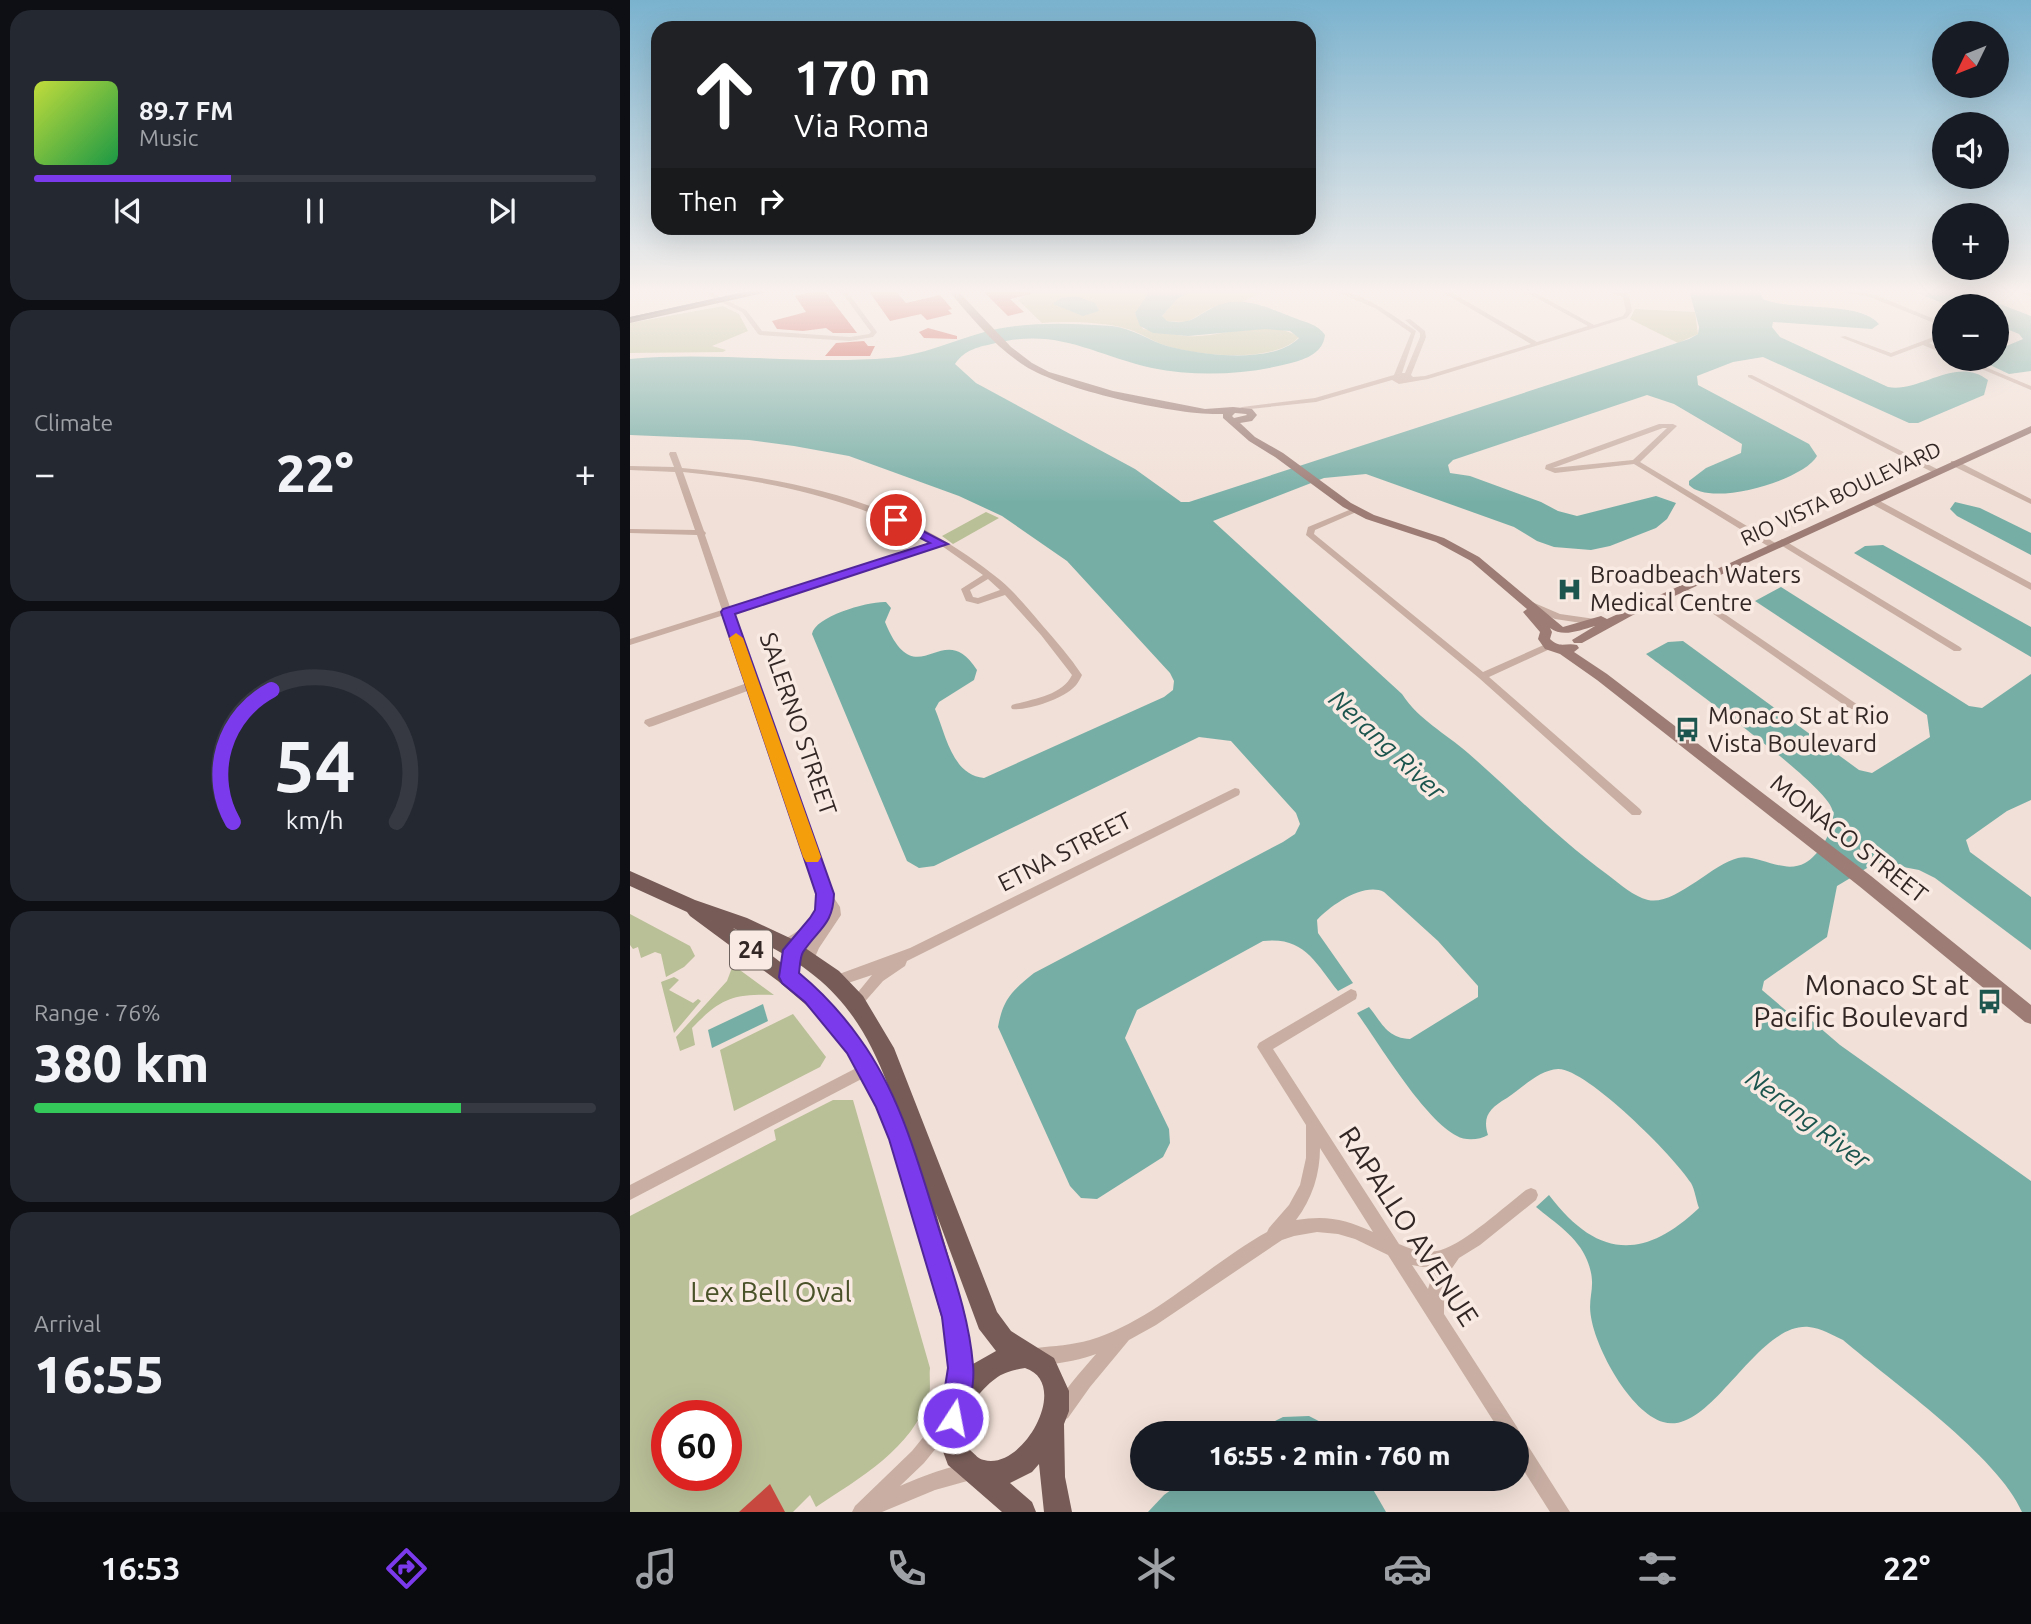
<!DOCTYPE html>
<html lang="en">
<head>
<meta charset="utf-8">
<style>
	body { margin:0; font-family:Ubuntu,sans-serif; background:#242831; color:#f1f3f6; height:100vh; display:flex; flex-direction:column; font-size:26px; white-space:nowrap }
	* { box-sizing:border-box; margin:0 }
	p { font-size:23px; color:#9ea1a6 }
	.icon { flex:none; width:38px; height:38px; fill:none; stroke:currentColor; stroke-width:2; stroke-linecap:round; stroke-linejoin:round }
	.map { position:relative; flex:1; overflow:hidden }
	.details { display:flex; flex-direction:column; gap:10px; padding:10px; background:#0d0f14; width:630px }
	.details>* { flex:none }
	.guide { position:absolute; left:21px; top:21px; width:665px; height:214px; border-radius:21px; box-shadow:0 7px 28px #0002; background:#202124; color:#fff; overflow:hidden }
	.needle { width:46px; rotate:227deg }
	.buttons { position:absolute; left:1302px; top:21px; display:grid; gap:14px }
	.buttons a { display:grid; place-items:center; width:77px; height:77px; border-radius:50%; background:#171b24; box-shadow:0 7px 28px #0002; font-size:35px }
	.speed { position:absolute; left:21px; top:1400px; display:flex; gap:14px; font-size:35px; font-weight:700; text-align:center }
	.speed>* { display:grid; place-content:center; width:91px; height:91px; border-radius:50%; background:#171b24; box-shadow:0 7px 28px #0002; line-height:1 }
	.speed .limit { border:10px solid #d22; background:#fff; color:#111 }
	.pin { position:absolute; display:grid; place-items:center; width:60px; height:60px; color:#fff; margin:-30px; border:4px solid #fff; border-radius:50%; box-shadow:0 2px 7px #0007 }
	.me { position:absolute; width:77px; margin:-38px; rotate:11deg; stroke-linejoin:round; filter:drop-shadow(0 0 5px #0008) }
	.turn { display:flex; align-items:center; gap:24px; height:147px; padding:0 28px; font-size:32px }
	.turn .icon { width:91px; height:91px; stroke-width:2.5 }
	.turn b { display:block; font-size:49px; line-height:60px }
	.then { display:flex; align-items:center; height:66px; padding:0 28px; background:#0003; gap:14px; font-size:26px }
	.big { font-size:52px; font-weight:800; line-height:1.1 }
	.details .widget { flex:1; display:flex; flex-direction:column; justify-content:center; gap:10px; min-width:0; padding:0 24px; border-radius:21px; background:#242831 }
	.details .dial { align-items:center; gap:0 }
	.dial svg { height:182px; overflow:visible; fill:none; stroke:#363941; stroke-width:7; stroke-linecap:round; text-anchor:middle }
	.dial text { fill:#f1f3f6; stroke:none }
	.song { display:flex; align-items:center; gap:21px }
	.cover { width:84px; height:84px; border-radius:10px; background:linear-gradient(135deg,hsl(70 70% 55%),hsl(140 70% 35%)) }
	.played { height:7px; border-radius:4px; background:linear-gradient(90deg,#7c3aed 35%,#363941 35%) }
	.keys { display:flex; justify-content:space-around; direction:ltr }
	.heat { display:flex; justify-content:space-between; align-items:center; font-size:38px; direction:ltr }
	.charge { height:10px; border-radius:5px; background:linear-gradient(90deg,#34c759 76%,#363941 0) }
	.trip { position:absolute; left:500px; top:1421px; width:399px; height:70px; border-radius:35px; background:#171b24; box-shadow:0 7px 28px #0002; font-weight:800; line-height:70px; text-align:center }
	.tabs { display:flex; height:112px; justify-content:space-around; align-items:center; background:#090b0e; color:#9ea1a6 }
	.tabs .icon { width:49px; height:49px }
	.tabs .on { color:#7c3aed }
	.tabs b { font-size:32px; color:#f1f3f6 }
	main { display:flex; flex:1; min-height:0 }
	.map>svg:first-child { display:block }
	.green { fill:#b9bf97; fill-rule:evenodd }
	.water { fill:#76aea6 }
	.building { fill:#c7483f }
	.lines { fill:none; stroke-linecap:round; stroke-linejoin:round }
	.street { fill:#c8aea3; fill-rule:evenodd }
	.secondary { fill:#9c7c75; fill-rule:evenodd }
	.primary { fill:#765b56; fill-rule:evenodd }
	.highway { fill:#553f3c; fill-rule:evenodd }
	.tram { stroke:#332725; stroke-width:2 }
	.route { fill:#7c3aed; stroke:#51269a; stroke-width:2 }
	.slow { fill:#f59e0b }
	.labels { text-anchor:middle; stroke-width:7; stroke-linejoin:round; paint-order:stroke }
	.far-street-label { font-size:21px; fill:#332725; stroke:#f9ebe3 }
	.shield { fill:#f9ebe3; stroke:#6e625e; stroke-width:2 }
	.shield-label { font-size:23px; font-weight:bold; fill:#332725 }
	.poi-label { font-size:24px; fill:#332725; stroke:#f9ebe3; text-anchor:start }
	.street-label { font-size:24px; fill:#332725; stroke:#f9ebe3 }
	.water-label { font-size:26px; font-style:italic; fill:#1b554e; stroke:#f9ebe3 }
	.near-poi-label { font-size:28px; fill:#332725; stroke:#f9ebe3; text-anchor:end }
	.near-street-label { font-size:28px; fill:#332725; stroke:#f9ebe3 }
	.near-park-label { font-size:28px; fill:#4a5229; stroke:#f9ebe3 }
</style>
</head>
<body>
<main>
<section class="details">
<div class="widget">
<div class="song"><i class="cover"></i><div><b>89.7 FM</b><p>Music</p></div></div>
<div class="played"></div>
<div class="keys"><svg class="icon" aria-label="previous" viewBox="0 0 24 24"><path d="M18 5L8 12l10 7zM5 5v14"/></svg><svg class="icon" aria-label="pause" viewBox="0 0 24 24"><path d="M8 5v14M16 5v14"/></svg><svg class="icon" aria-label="next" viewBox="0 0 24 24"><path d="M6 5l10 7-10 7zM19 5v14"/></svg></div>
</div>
<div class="widget"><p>Climate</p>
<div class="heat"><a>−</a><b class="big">22°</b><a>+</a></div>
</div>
<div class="widget dial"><svg viewBox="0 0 100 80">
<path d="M14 69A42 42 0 1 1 86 69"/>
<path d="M14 69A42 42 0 0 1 31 11" stroke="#7c3aed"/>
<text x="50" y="56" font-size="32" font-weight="700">54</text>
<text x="50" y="72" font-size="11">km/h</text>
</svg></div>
<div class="widget"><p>Range · 76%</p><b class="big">380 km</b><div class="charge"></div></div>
<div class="widget"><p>Arrival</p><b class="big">16:55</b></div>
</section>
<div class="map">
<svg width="1401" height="1512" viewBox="0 0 1401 1512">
	<rect width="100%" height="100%" fill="#f1e0d7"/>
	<g class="green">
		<path d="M407,290H520L505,313L513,329C527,331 542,335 556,336C592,339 636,316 669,337C644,364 566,356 534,345C520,340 508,331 494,328C473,322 434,321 412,323L388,300Z"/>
		<polygon points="562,290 636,290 612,302 581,308 557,322 536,321 532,316 546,300"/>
		<polygon points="93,306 109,314 118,331 82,346 96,350 93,352 0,353 0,323"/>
		<polygon points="1005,309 1065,312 1068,334 1048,343 1000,319"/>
		<polygon points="356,512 369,518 323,544 312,536"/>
		<polygon points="0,914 60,946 65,956 54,967 36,977 31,954 25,952 11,958 8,947 3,949 0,945"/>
		<path d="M103,965L144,995C103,994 91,998 62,1028L65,1045L50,1051L46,1037L97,981Z"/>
		<polygon points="44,977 49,980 39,990 63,1003 68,999 71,1001 44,1033 31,982"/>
		<polygon points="163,1014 196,1057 190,1067 104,1111 90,1050"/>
		<path d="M203,1100H223L300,1368C299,1376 301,1387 299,1395C284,1448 228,1479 186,1507L180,1495L163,1512H0V1216L146,1140L144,1130ZM37,1416H96V1475H37Z"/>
	</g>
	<g class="water">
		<path d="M520,290H562L546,300L532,316L537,321C561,325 563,318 582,308C609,294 637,307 662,317C674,322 688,324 695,335C693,353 676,359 661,363C617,375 566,377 522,368C463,355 430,328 366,343C349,347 335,349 325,364L346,383L505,469L551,502H559L1059,339L1068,334L1069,327L1059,290H1128L1133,299C1162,312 1229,300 1249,324L1242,329L1143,322L1142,327L1150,337L1258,387C1290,393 1326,355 1358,380L1354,395L1288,423H1279L1133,357L1103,362L1067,376L1068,385L1179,444L1187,456C1174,480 1080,508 1059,485V481L1076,468L1111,453L1112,444L1044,404L1017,395L823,460L818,465L820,473L840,476L911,502L928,511L947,516L1026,496L1046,503L1037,519L1026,528L980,546L961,550L924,547L907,541L884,527L736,474L694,478L583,521L772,694C789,720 815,733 838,753C885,794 928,839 978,875C991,885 1003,896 1018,900C1045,906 1082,864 1108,858C1127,853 1153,875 1175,863C1190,855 1207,826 1202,809C1194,782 1047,678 1016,654L1038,642L1053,641L1229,770L1242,773L1300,737L1297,715L1125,601L1151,587L1339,706L1352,708L1401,674V800L1377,811L1336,840L1340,852L1401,897V950L1305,878L1289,870L1247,862L1207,886L1197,937L1134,981L1132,990L1159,1013L1167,1008L1210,1045L1401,1181V1512H1392C1368,1456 1262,1382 1213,1340C1202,1335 1191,1328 1179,1327C1126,1322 1081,1437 1033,1422C1000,1412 966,1349 961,1317C957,1294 968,1287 957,1260C948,1237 924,1222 906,1207L919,1195C966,1257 1012,1262 1069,1208C1066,1200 1065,1190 1061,1183C1045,1157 956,1068 928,1069C909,1070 892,1088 877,1098C860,1108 852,1116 858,1135C850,1140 835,1141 827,1136C794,1119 750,1045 727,1013L739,1007C752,1023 757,1038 780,1039L848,997V986L808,941L754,892C734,882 701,905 687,920L688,933L723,983L708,991C685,962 674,936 633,941L507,1010L495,1038L539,1129L540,1143L533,1157L467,1199L451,1198L440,1186L368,1027C373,999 382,991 404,973L653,842L665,834L670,824L666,813L601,741L569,737L304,866L289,868L277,861L182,634C185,616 239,601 256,602L261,608L255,622C287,700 312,614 347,670L344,680L309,702L305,709C316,735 322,775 354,778L534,697L543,690L544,681L540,673L437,561L372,516L329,496L219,456L164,446L119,440L0,435V359C86,351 173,365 259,358C292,355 320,342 351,333C393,321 439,323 482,326C502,328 518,340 537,346C571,355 642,365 669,338L660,331L635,329L558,336L523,333L510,326L505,313Z"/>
		<polygon points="1279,290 1334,290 1401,316 1401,371 1379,374 1360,365 1359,359 1367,359 1367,350 1393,339 1389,334 1367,325 1367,306 1320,306"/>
		<polygon points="446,296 465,303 469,311 453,316 423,304 431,298"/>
		<polygon points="1325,502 1350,508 1401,533 1401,555 1327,516 1320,509"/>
		<polygon points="1253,545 1401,627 1401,657 1224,553 1235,546"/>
		<polygon points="133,1004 138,1021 82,1048 78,1030"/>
		<polygon points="679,1416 712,1433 621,1433 653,1417"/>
		<polygon points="556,1479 737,1479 756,1512 518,1512 534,1495"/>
	</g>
	<g class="building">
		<polygon points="194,290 227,333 203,333 196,328 173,331 147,329 142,321 176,312 165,296"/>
		<polygon points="238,290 265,290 276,303 310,295 322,309 318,310 322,314 297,320 291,314 260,321"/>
		<polygon points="352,290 400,290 401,294 380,299 394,312 378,316"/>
		<polygon points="298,328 327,336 327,339 294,338 289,332"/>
		<polygon points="234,341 238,346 245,346 240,356 195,356 206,343"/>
		<polygon points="140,1484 155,1512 109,1512"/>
	</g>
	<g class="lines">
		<g class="street">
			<polygon points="76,290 82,290 85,295 116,310 132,331 220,337 239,334 241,332 210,290 216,290 247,332 243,337 220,341 130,335 128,334 112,312 81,297"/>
			<path d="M702,290C730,290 764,316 786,331L772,373H775L790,337V333L775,320L780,319L795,331L796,337L781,375L783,377L795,376L901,344L809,290H817L907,342L958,326L892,290H900L964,325L993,316L996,311L993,297L973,290H983L993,293L992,290H998L1002,311L997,318L798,379L769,384L762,380L686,402L610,410V408L612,407L685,398L764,375L781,333L745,308Z"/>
			<polygon points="1199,290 1218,290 1243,294 1314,323 1314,327 1240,297"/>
			<polygon points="1386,290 1395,290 1401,293 1401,297"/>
			<polygon points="1314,333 1314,337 1299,343 1314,350 1314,354 1293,345 1261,357 1210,337 1215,336 1261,353"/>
			<polygon points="1328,359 1336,359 1401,386 1401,390"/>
			<polygon points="1118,375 1122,375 1311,471 1304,473 1118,377"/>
			<path d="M1029,424H1043L1047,426L1010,462L1147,544V548H1141L1004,464L925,473L915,469L916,465ZM1033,428H1037L1003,460L923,468Z"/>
			<path d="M40,452H46L52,468C152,477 255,498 338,556C353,567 368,577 380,589C391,600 402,613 412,625C426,641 440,657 452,675C449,681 447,685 442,689C431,699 397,711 382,709L381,707L382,705C402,699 432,696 442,675L411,635L375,595L348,604L336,601L331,589L353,575L312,546L102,613L200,892L210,907L211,915L189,948L182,964L178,965L174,964L172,960L180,941L187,931L171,942L172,946C166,957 167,970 163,981L158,983L153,981L152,977L157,950L151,949L149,945L151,941C174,928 186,922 189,894L120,690L23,726L19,727L14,723L15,720L117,683L94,615L0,645V639L92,610L67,535L0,533V529L65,530L45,472L0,470V466L44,467L39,454ZM53,472C144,481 225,499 306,543L100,607L75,535L76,533L74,531ZM358,579L370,590L348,598L343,597L340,590Z"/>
			<polygon points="1321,461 1327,461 1401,499 1401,504 1321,465"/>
			<polygon points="1240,499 1246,499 1401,583 1401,590 1240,503"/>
			<polygon points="724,508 727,508 731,510 685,530 684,534 853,672 916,644 922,644 924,646 922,648 859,677 1010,809 1012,812 1010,815 1002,815 849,678 676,535 678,527"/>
			<polygon points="1152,539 1330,647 1332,649 1330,651 1324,651 1149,544 1148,542"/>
			<polygon points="1052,585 1228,705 1229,707 1228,709 1220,709 1049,590 1048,588"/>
			<polygon points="902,602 930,614 965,619 970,622 965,625 925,619 899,607 898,605"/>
			<polygon points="605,788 609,789 610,792 609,795 277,961 275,966 253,981 231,1006 226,1008 221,1006 220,1002 242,975 206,987 201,985 200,981 201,977 280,948"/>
			<path d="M721,989L726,991L727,995L726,999L643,1049L769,1244C782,1250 797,1254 811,1250C835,1243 875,1206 896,1190L901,1188L906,1190L908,1195L906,1200L850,1245L829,1258L818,1274L814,1291V1314L887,1427L890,1433L888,1436L893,1438L940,1512H920L887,1460V1433H871L758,1255L725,1239L708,1234L687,1232L664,1236L652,1240L526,1325L499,1340L460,1387L438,1418L432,1421L426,1418L423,1412C432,1391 451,1372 466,1354C450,1360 416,1368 400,1362L398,1356L400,1350L406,1348C424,1346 442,1345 460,1340C524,1321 579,1264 637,1232L639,1228L659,1205L670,1185L676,1158V1125L627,1047L629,1043ZM690,1148L743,1232C715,1219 697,1215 666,1220C682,1199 690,1174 690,1148ZM782,1265L793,1267L805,1266L798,1289Z"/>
			<polygon points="238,1062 243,1063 245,1068 243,1073 0,1200 0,1185"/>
			<path d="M318,1411L324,1414L327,1420L324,1426L294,1463L270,1486C287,1479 332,1459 348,1466L351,1472L348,1478L305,1490L252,1512H222L225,1506L282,1451L312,1414Z"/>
		</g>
		<path class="secondary" d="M318,290H327L381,347L402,363L419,372L483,391L575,409L603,407L622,409L627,415L622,421L610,423L625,437L653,453L721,503L744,515L814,538L849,557L933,627L971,616L977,619L1401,426V433L1003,615L952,643H944L942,640L965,626C950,630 933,638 920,628L922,632L920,639C930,649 936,642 947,645L949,648L944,652L977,674L1241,876L1401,1005V1024L1395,1022L1229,886L967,680L930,654L915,649L908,639L910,632L893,612L897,609L841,561L806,542L736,519L713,507L645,457L619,441L593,418V414C548,416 432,390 395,366C365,347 341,317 318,290ZM605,413L616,414L617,415L604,418L602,416Z"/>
		<path class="primary" d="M0,871L65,900L117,918L162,939L209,971L233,996L264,1048L367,1312L381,1331L424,1358L439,1391V1411L434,1424L435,1477L442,1512H414L409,1464L402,1472L380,1483L402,1502L406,1512H372L318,1465L308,1438L318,1374L314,1327L269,1165L247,1109L233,1080L216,1052L181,1009L148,981L60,916L57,912L0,886ZM103,928C187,967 226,1000 259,1088C219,1010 173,977 103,928ZM306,1213L349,1329L366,1351L343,1364L335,1314ZM395,1368C442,1383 393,1471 354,1460C348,1459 346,1455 341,1451C318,1429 346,1393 365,1379C374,1372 384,1370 395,1368Z"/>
		<polygon class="highway" points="124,290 146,290 0,323 0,317"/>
		<polyline class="tram" points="0,318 128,290"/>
	</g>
	<linearGradient id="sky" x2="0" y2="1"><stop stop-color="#7ab2ce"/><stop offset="0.58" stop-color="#f9f1ed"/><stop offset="1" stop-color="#f9f1ed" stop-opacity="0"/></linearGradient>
	<rect width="1401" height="502" fill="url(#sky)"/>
	<path class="route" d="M266,517L318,544L105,614L204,894C203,925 189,928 173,952C170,957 170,966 169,973C192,992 213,1015 230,1039C270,1094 288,1162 308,1226C322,1271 339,1316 343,1365C345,1383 339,1410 332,1427L323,1431L314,1427L310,1418L318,1368L312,1317L259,1139L246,1107L217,1053L175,1002L152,983L149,977L153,950L180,918L185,910L186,894L91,612L93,609L300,543L262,523V518Z"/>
	<polygon class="slow" points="106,633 113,638 191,857 188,862 176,862 173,857 99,638"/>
	<defs>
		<symbol id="hospital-bare" viewBox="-9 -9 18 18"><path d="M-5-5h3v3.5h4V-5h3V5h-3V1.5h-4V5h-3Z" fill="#1b554e" stroke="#f9ebe3" stroke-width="2.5" paint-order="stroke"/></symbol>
		<symbol id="bus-bare" viewBox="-9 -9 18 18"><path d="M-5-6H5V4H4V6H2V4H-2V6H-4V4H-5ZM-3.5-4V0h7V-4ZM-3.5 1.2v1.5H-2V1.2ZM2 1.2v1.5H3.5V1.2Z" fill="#1b554e" stroke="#f9ebe3" stroke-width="2.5" paint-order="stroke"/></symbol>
	</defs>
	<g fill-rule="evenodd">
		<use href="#hospital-bare" x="922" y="572" width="35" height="35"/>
		<use href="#bus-bare" x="1040" y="712" width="35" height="35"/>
		<use href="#bus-bare" x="1342" y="984" width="35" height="35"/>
	</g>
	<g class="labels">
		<g class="far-street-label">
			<text transform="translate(1211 494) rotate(-25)" y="7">RIO VISTA BOULEVARD</text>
		</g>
		<rect class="shield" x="100" y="930.5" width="42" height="39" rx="5"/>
		<g class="shield-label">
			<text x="121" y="958">24</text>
		</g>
		<g class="poi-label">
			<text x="960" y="583">Broadbeach Waters<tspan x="960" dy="28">Medical Centre</tspan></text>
			<text x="1078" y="724">Monaco St at Rio<tspan x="1078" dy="28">Vista Boulevard</tspan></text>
		</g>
		<g class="street-label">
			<text transform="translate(168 724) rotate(71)" y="8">SALERNO STREET</text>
			<text transform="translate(1219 839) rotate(38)" y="8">MONACO STREET</text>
			<text transform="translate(435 852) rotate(-27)" y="8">ETNA STREET</text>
		</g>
		<g class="water-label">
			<text transform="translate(757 745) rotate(43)" y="9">Nerang River</text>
			<text transform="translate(1178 1119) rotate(37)" y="9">Nerang River</text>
		</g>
		<g class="near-poi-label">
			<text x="1339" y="995">Monaco St at<tspan x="1339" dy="32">Pacific Boulevard</tspan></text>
		</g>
		<g class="near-street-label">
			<text transform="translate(779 1226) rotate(57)" y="10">RAPALLO AVENUE</text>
		</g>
		<g class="near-park-label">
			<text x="141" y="1302">Lex Bell Oval</text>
		</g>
	</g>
</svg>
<div class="buttons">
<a><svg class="needle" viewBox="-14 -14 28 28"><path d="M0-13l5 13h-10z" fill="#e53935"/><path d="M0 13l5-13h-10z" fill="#9ea1a6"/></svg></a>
<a><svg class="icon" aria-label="sound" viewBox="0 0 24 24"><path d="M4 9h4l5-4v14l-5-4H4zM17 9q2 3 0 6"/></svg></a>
<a>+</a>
<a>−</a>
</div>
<div class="speed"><div class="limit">60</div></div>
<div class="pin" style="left:266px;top:520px;background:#d93025"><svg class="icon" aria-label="arrive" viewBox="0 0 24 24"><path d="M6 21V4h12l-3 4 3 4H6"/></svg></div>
<svg class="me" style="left:323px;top:1418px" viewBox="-20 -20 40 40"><circle r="17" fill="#7c3aed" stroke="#fff" stroke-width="3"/><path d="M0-11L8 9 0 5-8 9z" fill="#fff"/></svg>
<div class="trip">16:55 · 2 min · 760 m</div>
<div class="guide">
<div class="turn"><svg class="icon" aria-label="ahead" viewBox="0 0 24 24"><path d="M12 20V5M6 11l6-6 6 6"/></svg><div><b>170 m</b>Via Roma</div></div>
<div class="then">Then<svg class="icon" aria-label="right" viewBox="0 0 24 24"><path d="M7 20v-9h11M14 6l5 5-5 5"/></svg></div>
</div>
</div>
</main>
<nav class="tabs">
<b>16:53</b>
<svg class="icon on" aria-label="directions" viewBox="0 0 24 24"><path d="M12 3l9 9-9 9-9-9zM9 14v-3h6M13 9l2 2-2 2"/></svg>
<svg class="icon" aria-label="music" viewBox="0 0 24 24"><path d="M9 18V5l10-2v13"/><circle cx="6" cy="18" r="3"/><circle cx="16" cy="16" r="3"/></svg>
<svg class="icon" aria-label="phone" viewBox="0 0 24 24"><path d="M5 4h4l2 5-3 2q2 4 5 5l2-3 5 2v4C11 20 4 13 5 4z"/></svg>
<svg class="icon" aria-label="climate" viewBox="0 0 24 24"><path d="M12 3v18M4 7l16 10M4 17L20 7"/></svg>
<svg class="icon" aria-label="car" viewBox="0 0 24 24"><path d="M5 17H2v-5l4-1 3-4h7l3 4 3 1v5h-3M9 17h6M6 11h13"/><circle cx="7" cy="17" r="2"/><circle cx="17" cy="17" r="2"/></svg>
<svg class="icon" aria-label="filters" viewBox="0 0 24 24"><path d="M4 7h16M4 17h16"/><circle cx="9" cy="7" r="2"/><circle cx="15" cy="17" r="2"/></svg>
<b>22°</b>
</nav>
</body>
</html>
